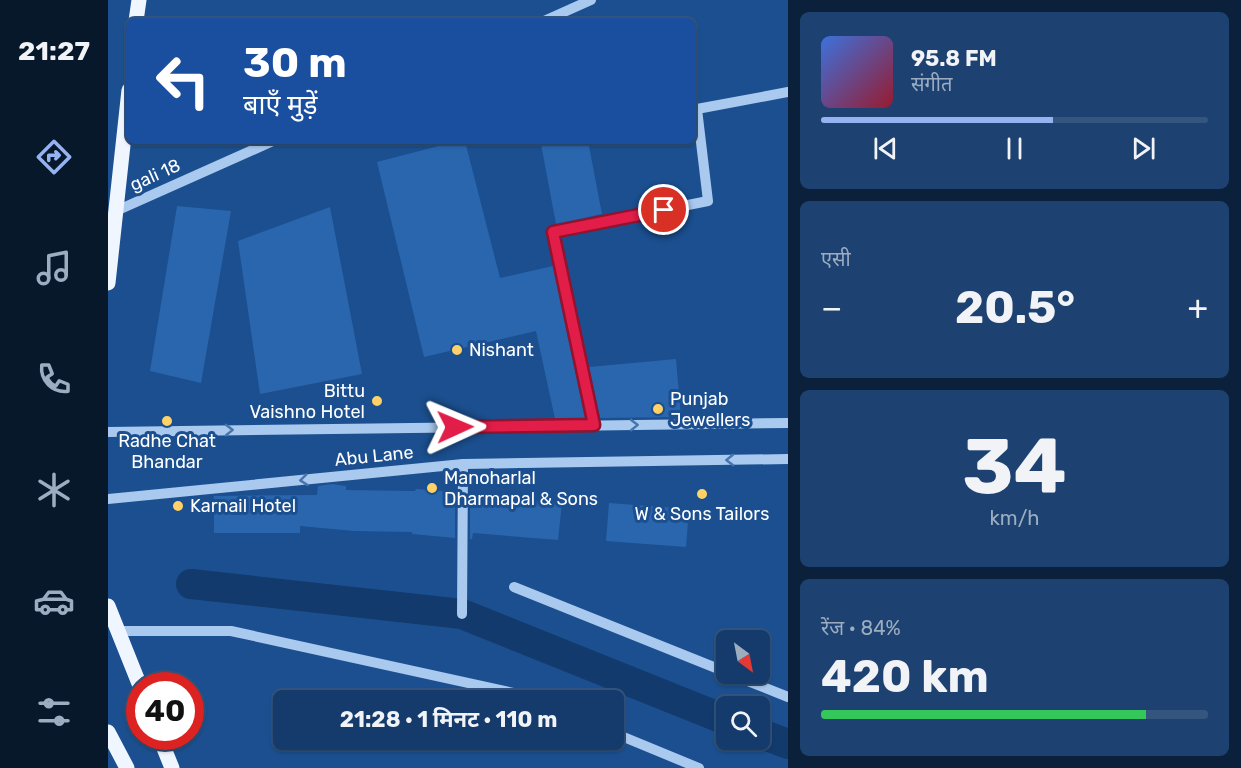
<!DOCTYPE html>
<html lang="hi">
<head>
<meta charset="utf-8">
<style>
	body { margin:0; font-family:Rubik,"Noto Sans Devanagari",sans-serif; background:#1d4271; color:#f1f3f6; height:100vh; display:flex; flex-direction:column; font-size:22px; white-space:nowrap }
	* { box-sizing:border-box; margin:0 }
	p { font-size:20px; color:#9dadc1 }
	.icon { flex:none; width:33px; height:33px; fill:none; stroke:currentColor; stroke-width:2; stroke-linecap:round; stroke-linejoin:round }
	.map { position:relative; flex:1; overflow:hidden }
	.drawer { display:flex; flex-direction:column; gap:12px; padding:12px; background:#0b203b; width:453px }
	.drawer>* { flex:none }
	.guide { position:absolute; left:18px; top:18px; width:570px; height:126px; border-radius:9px; box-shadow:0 2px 4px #0004,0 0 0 2px #33557e; background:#1a4fa0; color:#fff; overflow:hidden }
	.needle { width:39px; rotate:148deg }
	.controls { position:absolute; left:608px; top:630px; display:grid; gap:12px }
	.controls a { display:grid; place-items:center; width:54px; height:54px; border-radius:9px; background:#143b6b; box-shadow:0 2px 4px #0004,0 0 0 2px #33557e; font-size:30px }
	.speed { position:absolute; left:18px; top:672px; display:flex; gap:12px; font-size:30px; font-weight:700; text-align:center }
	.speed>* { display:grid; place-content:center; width:78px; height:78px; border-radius:50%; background:#143b6b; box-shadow:0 2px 4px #0004,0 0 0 2px #33557e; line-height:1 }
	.speed .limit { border:9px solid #d22; background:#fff; color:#111 }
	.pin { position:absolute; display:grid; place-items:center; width:51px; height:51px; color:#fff; margin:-26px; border:3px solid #fff; border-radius:50%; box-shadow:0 2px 6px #0007 }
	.me { position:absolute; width:66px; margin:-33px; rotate:89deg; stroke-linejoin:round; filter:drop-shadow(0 0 4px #0008) }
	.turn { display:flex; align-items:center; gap:21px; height:126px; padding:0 18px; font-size:27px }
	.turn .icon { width:78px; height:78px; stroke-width:2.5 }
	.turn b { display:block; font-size:42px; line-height:51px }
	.big { font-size:45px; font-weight:700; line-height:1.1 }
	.drawer .card { flex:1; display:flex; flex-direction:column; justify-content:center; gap:9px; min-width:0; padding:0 21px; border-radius:9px; background:#1d4271 }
	.drawer .dial { align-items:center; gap:0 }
	.dial b { font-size:78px; line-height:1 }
	.song { display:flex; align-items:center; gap:18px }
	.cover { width:72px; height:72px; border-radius:9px; background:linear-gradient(135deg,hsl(220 70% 55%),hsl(350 70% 35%)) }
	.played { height:6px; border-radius:3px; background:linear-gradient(90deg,#95b2f1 60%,#33557e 60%) }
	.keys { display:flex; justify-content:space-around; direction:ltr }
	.heat { display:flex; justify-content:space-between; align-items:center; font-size:33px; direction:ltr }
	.charge { height:9px; border-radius:4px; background:linear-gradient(90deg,#34c759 84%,#33557e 0) }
	.trip { position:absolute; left:165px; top:690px; width:351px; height:60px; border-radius:9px; background:#143b6b; box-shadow:0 2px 4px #0004,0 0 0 2px #33557e; font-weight:700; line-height:60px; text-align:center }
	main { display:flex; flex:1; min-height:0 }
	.dock { display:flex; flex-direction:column; width:108px; justify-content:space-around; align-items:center; background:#08182b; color:#9dadc1 }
	.dock .icon { width:42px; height:42px }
	.dock .current { color:#95b2f1 }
	.dock b { font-size:27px; color:#f1f3f6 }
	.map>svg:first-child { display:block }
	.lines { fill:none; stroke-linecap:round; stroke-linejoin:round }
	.canal { stroke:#123a6d; stroke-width:30 }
	.building { fill:#2a66ad }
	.minor { stroke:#a9c9ee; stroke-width:10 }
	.major { stroke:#f0f6ff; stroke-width:15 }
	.oneway { stroke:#4674ac }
	.route-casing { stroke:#92132f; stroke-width:15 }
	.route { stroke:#e11d48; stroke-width:10 }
	.poi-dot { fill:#ffd166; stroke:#1b4f8f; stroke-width:2 }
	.labels { text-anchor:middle; stroke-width:6; stroke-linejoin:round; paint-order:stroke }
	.street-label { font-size:18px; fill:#fff; stroke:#1b4f8f }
	.poi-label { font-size:18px; fill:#fff; stroke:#1b4f8f; text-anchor:start }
</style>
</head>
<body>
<main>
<nav class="dock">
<b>21:27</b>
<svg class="icon current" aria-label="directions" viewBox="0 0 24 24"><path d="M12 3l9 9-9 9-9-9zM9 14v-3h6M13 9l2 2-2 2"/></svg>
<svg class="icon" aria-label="music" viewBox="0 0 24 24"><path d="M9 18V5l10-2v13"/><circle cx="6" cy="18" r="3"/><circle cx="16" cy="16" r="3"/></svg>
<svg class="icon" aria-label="phone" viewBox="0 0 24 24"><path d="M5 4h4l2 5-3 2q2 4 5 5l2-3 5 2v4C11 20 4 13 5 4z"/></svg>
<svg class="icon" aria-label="climate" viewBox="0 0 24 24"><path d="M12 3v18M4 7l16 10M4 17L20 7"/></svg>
<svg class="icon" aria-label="car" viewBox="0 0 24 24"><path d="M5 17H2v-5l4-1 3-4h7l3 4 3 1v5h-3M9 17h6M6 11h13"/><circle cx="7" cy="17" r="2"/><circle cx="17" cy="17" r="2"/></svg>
<svg class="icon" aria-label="filters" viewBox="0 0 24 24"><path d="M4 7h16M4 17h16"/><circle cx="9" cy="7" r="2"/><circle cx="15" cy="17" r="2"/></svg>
</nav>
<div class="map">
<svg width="680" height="768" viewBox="0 0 680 768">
	<rect width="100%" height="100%" fill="#1b4f8f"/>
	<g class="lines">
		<g class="canal">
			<polyline points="83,584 354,614 618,720"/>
			<polyline points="651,733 680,744"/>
		</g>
	</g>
	<g class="building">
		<polygon points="350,141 357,141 392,278 445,266 477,418 447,419 428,331 316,357 269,162"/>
		<polygon points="450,141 480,141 494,214 448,224 433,144"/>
		<polygon points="69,206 123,211 93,383 42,371"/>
		<polygon points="222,207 254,374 152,394 130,241"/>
		<polygon points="568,359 573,417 492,418 481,367"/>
		<polygon points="224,484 238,486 238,490 307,491 308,489 347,492 347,538 304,534 304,532 246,531 192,526 192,533 106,533 106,496 209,495 210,486"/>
		<polygon points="362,493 368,494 368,496 454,503 450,540 365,533 364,539 362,539"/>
		<polygon points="501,503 581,509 578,547 498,541"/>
	</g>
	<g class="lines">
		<g class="minor">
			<polyline points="436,21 483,0"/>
			<polyline points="8,211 165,141"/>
			<polyline points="486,425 445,232 600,201 589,109 680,92"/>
			<polyline points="0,432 680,423"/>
			<polyline points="0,499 355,464 680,459"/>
			<polyline points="406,587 618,672"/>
			<polyline points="354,614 355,464"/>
			<polyline points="10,631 123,631 410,694 426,700"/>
			<polyline points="622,674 680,697"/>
			<polyline points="506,733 591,768"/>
		</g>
		<g class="major">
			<polyline points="28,21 31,0"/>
			<polyline points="0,283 21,90"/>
			<polyline points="0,606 32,686"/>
			<polyline points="0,732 19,768"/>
			<polyline points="51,736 64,768"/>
		</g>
	</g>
	<defs><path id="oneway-chevron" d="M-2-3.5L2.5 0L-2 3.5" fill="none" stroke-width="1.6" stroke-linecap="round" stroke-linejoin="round" transform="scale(1.5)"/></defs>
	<g class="oneway">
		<use href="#oneway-chevron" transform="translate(526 425) rotate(-1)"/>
		<use href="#oneway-chevron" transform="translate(121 430) rotate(-1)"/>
		<use href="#oneway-chevron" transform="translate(622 460) rotate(179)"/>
		<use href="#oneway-chevron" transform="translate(196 480) rotate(174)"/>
	</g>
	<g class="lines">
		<defs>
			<polyline id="route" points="347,427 486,425 445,232 556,210"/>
		</defs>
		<use href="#route" class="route-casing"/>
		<use href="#route" class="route"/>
	</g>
	<g class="poi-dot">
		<circle cx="349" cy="350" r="6"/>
		<circle cx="269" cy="401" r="6"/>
		<circle cx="550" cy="409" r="6"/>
		<circle cx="59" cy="421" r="6"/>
		<circle cx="324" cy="488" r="6"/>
		<circle cx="594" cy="494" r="6"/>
		<circle cx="70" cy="506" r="6"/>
	</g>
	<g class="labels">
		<g class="street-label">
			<text transform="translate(47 175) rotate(-24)" y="6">gali 18</text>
			<text transform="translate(266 456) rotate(-6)" y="6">Abu Lane</text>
		</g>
		<g class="poi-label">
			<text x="361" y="356">Nishant</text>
			<text x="257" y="397" text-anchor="end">Bittu<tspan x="257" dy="21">Vaishno Hotel</tspan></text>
			<text x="562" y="405">Punjab<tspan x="562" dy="21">Jewellers</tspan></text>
			<text x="59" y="447" text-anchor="middle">Radhe Chat<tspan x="59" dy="21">Bhandar</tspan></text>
			<text x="336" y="484">Manoharlal<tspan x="336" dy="21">Dharmapal &amp; Sons</tspan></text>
			<text x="82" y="512">Karnail Hotel</text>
			<text x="594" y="520" text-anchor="middle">W &amp; Sons Tailors</text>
		</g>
	</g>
</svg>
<div class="controls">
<a><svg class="needle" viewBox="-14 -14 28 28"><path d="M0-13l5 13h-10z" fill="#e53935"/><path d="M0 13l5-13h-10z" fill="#9dadc1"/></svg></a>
<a><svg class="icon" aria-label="search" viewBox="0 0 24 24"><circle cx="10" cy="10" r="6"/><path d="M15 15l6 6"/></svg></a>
</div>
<div class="speed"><div class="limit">40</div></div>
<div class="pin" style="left:556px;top:210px;background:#d93025"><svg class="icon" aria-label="arrive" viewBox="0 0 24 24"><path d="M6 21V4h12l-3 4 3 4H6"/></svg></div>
<svg class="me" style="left:347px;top:427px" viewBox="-20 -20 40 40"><path d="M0-17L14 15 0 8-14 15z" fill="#e11d48" stroke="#fff" stroke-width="4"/></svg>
<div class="trip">21:28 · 1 मिनट · 110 m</div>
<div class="guide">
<div class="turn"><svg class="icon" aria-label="left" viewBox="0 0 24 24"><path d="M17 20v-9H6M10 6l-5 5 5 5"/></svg><div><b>30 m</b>बाएँ मुड़ें</div></div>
</div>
</div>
<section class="drawer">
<div class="card">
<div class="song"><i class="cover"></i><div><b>95.8 FM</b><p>संगीत</p></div></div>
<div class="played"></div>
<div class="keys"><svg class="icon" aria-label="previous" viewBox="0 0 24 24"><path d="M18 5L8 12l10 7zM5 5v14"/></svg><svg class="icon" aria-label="pause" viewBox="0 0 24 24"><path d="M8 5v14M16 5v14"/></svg><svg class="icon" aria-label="next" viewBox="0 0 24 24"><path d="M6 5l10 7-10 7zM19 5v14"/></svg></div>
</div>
<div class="card"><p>एसी</p>
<div class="heat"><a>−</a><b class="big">20.5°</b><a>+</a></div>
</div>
<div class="card dial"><b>34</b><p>km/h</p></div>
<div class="card"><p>रेंज · 84%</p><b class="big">420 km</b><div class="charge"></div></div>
</section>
</main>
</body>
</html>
